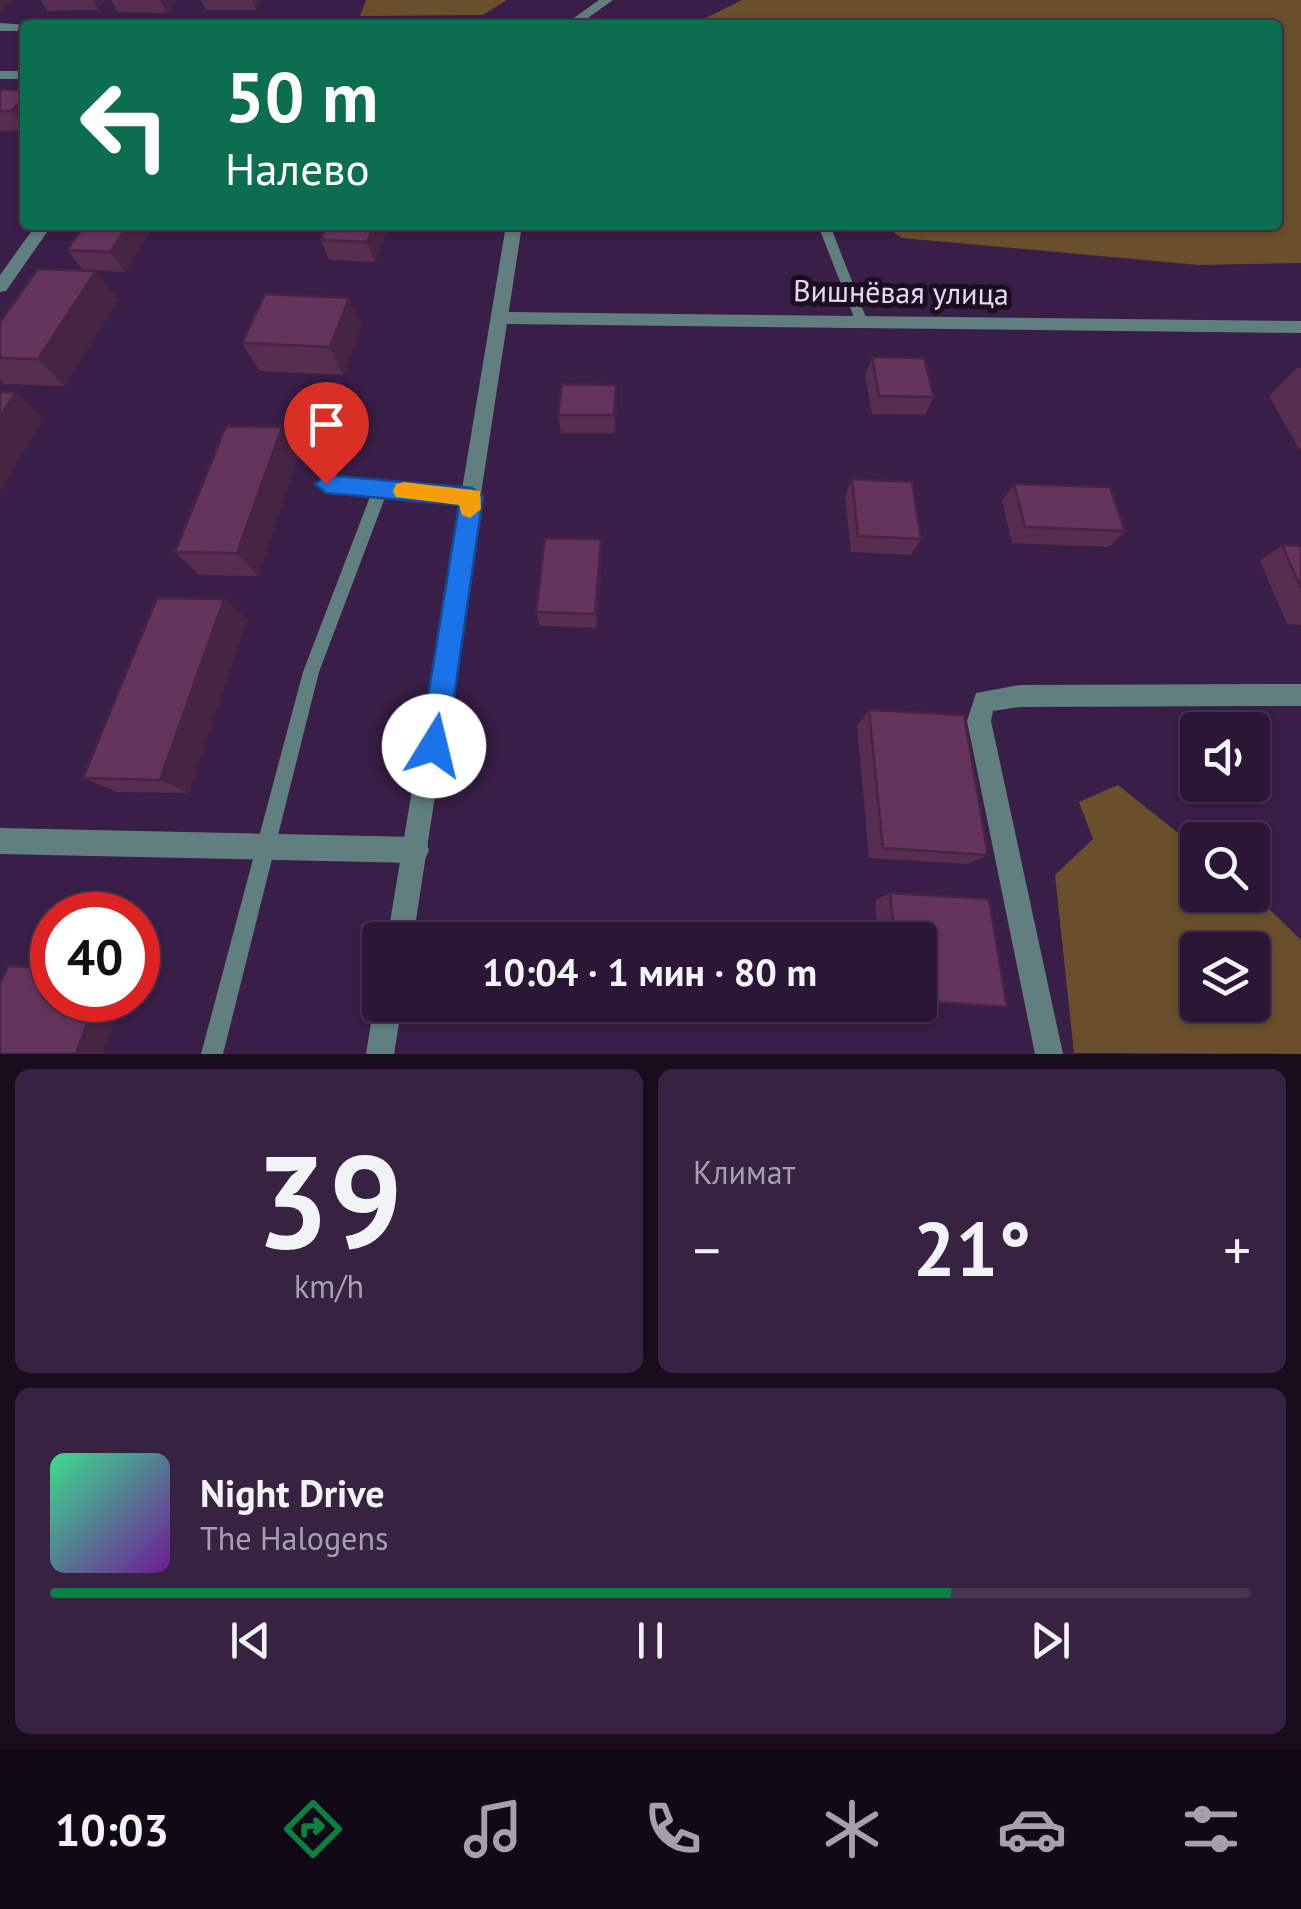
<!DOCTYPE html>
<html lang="ru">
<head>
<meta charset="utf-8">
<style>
	body { margin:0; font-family:"PT Sans",sans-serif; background:#372341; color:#f1f3f6; height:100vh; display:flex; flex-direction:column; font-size:38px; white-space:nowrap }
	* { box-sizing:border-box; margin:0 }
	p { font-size:32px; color:#a69fad }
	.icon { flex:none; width:55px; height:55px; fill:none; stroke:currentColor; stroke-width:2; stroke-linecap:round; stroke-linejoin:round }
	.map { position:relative; height:1054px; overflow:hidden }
	.drawer { display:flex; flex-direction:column; gap:15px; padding:15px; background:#180c1d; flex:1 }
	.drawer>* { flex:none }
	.banner { position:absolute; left:20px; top:20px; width:1262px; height:210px; border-radius:10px; box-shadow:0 2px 8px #0004,0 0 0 2px #473550; background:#0b6e4f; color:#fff; overflow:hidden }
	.tools { position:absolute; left:1180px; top:712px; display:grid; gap:20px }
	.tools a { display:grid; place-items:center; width:90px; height:90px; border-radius:10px; background:#2b1635; box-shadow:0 2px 8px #0004,0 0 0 2px #473550; font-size:50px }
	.speed { position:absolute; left:30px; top:892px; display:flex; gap:20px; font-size:50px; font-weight:700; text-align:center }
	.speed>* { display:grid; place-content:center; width:130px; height:130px; border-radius:50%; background:#2b1635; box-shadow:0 2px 8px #0004,0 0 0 2px #473550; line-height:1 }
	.speed .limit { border:15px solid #d22; background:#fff; color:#111 }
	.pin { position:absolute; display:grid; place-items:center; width:85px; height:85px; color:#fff; margin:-102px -42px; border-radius:50% 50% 50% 0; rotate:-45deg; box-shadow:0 0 10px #0007 }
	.pin .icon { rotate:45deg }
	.me { position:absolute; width:110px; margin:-55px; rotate:9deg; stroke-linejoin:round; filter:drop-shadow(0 0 8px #0008) }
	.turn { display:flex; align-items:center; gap:35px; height:210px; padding:0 40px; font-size:45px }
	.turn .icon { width:130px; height:130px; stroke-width:2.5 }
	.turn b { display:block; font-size:70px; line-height:85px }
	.big { font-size:75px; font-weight:600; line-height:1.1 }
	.drawer .tile { flex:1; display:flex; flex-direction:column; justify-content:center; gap:15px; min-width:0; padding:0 35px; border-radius:15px; background:#372341 }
	.drawer .dial { align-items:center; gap:0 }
	.dial b { font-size:130px; line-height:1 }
	.song { display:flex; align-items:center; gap:30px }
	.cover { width:120px; height:120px; border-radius:15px; background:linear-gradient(135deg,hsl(150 70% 55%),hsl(280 70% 35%)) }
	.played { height:10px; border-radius:5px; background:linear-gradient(90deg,#0b8043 75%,#473550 75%) }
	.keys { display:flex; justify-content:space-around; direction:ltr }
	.heat { display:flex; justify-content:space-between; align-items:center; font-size:55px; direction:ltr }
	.drawer .tiles { flex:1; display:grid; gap:15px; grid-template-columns:1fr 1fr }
	.tile:last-child { grid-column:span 2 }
	.trip { position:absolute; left:362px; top:922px; width:575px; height:100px; border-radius:10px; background:#2b1635; box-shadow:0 2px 8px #0004,0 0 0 2px #473550; font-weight:600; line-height:100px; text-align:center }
	.dock { display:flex; height:160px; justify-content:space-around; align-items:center; background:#110915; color:#a69fad }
	.dock .icon { width:70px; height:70px }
	.dock .active { color:#0b8043 }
	.dock b { font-size:45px; color:#f1f3f6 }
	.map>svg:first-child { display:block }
	.green { fill:#694f2c; fill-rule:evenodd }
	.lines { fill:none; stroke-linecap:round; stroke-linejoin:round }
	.service { fill:#617f7e; fill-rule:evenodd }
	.minor { fill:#617f7e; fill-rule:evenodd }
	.tertiary { fill:#617f7e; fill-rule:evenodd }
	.wall { fill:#572d50 }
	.shaded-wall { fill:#472441 }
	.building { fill:#65345d; stroke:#472441; stroke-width:2.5 }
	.route { fill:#1a73e8; stroke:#114b97; stroke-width:2.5 }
	.slow { fill:#f59e0b }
	.labels { text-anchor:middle; stroke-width:10; stroke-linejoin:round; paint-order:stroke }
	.street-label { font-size:30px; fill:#e8d8f2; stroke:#1a0e20 }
</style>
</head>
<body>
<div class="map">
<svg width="1301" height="1054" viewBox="0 0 1301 1054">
	<rect width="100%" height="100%" fill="#391e47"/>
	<g class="green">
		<polygon points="366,0 507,0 483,15 360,16"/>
		<polygon points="742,0 1301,0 1301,263 1199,265 902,238 883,225 1278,225 1278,25 692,25"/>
		<path d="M1118,785L1197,848L1198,895L1253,893L1301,940V1054L1074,1053L1055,875L1093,839L1079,802ZM1198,950H1252V1005H1198Z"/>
	</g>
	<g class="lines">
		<g class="service">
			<polygon points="818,225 830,225 867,320 865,323 857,323 855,320"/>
			<polygon points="325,478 472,491 477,493 479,497 477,501 472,503 386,495 319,672 223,1054 201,1054 303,672 371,494 320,488 318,484 320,480"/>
		</g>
		<g class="minor">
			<polygon points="0,23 29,25 25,25 25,31 0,31"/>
			<polygon points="36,225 52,225 6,291 0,292 0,275"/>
			<polygon points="499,312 1301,321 1301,333 499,324 491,318"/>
			<polygon points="1301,684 1301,706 1020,707 993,711 991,721 1063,1054 1035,1054 967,721 976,693 1020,685"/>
			<polygon points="0,828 416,837 425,841 429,850 425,859 416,863 0,854"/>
		</g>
		<g class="tertiary">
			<polygon points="599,0 613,0 578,25 564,25"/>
			<rect x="0" y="71" width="25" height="8"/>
			<polygon points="506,225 522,225 413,940 387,940"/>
			<polygon points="380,994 380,1005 402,1005 394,1054 366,1054 374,1005"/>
		</g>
	</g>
	<g class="wall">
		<polygon points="41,0 105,0 98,10 47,11"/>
		<polygon points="111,0 177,0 167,13 118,12"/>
		<polygon points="201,0 261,0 256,10 206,10"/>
		<rect x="0" y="90" width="25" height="41"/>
		<polygon points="85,225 154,225 125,272 83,270 67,250"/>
		<polygon points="388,225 375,262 329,260 321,240"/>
		<polygon points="349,298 361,326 343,375 259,371 242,343"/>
		<polygon points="118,300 64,386 4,384 0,380 0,322"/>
		<polygon points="872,357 934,397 925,415 872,414 865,376"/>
		<polygon points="1297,368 1301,368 1301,449 1299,449 1269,396"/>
		<polygon points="616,385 617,403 615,433 561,433 558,415"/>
		<polygon points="299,453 258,576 199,575 175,552"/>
		<polygon points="852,479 921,539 911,555 851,552 845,496"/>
		<polygon points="1014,484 1125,531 1109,547 1012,543 1002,501"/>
		<polygon points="601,539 602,555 597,628 540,626 536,612"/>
		<polygon points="1282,545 1301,546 1301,625 1287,624 1260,561"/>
		<polygon points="224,599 247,620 189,793 117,792 83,778"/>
		<polygon points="869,710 988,855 967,864 869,858 857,726"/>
		<polygon points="890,893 1007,1007 920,1002 920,940 878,940 875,900"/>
	</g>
	<g class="shaded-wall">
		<polygon points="0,0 12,0 2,12 0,9"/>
		<polygon points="93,0 105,0 98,10"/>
		<polygon points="160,0 177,0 167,13"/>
		<polygon points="252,0 261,0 256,10"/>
		<polygon points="25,95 25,129 12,111"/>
		<polygon points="128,225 154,225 125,272 110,252"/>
		<polygon points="374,225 388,225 375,262 367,242"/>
		<polygon points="96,271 118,300 64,386 38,359"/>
		<polygon points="349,298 361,326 343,375 330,347"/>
		<polygon points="616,385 617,403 615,433 614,415"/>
		<polygon points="16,392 44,419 0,491 0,417"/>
		<polygon points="282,427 299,453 258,576 237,553"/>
		<polygon points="601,539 602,555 597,628 595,614"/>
		<polygon points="224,599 247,620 189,793 160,780"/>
		<polygon points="96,1000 122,1000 103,1054 76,1054"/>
	</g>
	<g class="building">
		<polygon points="0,90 25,90 25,95 12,111 0,111"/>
		<polygon points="85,225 128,225 110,252 67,250"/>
		<polygon points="327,225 374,225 367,242 321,240"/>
		<polygon points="38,269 96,271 38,359 0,358 0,322"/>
		<polygon points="265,294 349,298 330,347 242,343"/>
		<polygon points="872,357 924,358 934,397 879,396"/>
		<polygon points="562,384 616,385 614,415 558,415"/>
		<polygon points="0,392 16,392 0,417"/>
		<polygon points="226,426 282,427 237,553 175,552"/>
		<polygon points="852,479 912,482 921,539 858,536"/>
		<polygon points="1014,484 1110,487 1125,531 1025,527"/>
		<polygon points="545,538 601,539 595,614 536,612"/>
		<polygon points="1282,545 1301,546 1301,588"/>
		<polygon points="157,598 224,599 160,780 83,778"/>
		<polygon points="869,710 964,715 988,855 883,848"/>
		<polygon points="890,893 989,899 1007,1007 920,1001 920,940 895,940"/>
		<polygon points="8,966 52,968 52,1000 96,1000 76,1054 0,1054 0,984"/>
	</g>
	<polygon class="route" points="326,475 472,488 483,497 447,746 443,755 434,759 424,755 420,746 459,505 326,493 315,484"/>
	<polygon class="slow" points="404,482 480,491 481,509 470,518 462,515 459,505 396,497 393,491 396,484"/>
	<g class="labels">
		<g class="street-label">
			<text transform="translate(901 293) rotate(1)" y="10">Вишнёвая улица</text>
		</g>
	</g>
</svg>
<div class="tools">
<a><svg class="icon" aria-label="sound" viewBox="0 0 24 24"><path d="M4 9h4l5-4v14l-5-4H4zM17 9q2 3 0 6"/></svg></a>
<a><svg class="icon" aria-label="search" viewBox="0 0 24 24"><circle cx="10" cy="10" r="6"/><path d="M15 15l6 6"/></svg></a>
<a><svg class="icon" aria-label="layers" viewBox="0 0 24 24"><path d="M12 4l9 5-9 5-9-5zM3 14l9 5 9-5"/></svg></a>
</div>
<div class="speed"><div class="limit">40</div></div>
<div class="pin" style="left:326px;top:484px;background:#d93025"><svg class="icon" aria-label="arrive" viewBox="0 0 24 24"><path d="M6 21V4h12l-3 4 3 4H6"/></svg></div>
<svg class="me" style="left:434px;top:746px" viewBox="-20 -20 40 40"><circle r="19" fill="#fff"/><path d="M0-13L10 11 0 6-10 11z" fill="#1a73e8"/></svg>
<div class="trip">10:04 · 1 мин · 80 m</div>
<div class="banner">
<div class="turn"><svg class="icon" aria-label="left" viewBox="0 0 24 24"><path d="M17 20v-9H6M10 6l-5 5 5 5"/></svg><div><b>50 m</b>Налево</div></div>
</div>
</div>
<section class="drawer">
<div class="tiles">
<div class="tile dial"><b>39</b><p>km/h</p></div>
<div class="tile"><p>Климат</p>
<div class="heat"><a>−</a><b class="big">21°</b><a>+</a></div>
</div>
<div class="tile">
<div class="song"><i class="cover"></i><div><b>Night Drive</b><p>The Halogens</p></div></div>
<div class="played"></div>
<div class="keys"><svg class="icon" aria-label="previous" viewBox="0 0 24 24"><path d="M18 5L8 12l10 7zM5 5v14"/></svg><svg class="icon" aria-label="pause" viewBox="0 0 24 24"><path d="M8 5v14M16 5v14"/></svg><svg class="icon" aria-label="next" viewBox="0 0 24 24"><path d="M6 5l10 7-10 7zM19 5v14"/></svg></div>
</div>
</div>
</section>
<nav class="dock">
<b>10:03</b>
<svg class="icon active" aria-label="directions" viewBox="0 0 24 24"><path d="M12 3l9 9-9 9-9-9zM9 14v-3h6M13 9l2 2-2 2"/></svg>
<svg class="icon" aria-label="music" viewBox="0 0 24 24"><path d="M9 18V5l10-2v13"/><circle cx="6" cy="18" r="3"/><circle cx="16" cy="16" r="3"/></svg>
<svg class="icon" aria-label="phone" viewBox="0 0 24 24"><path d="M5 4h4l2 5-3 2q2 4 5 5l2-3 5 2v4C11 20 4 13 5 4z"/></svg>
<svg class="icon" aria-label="climate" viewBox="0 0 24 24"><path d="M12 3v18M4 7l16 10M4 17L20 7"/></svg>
<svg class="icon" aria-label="car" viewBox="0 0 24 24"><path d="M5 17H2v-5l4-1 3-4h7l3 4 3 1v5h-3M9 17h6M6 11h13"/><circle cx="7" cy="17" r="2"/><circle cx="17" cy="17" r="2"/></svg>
<svg class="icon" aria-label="filters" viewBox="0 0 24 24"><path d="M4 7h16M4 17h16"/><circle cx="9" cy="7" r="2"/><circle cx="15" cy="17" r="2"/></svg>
</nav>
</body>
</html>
